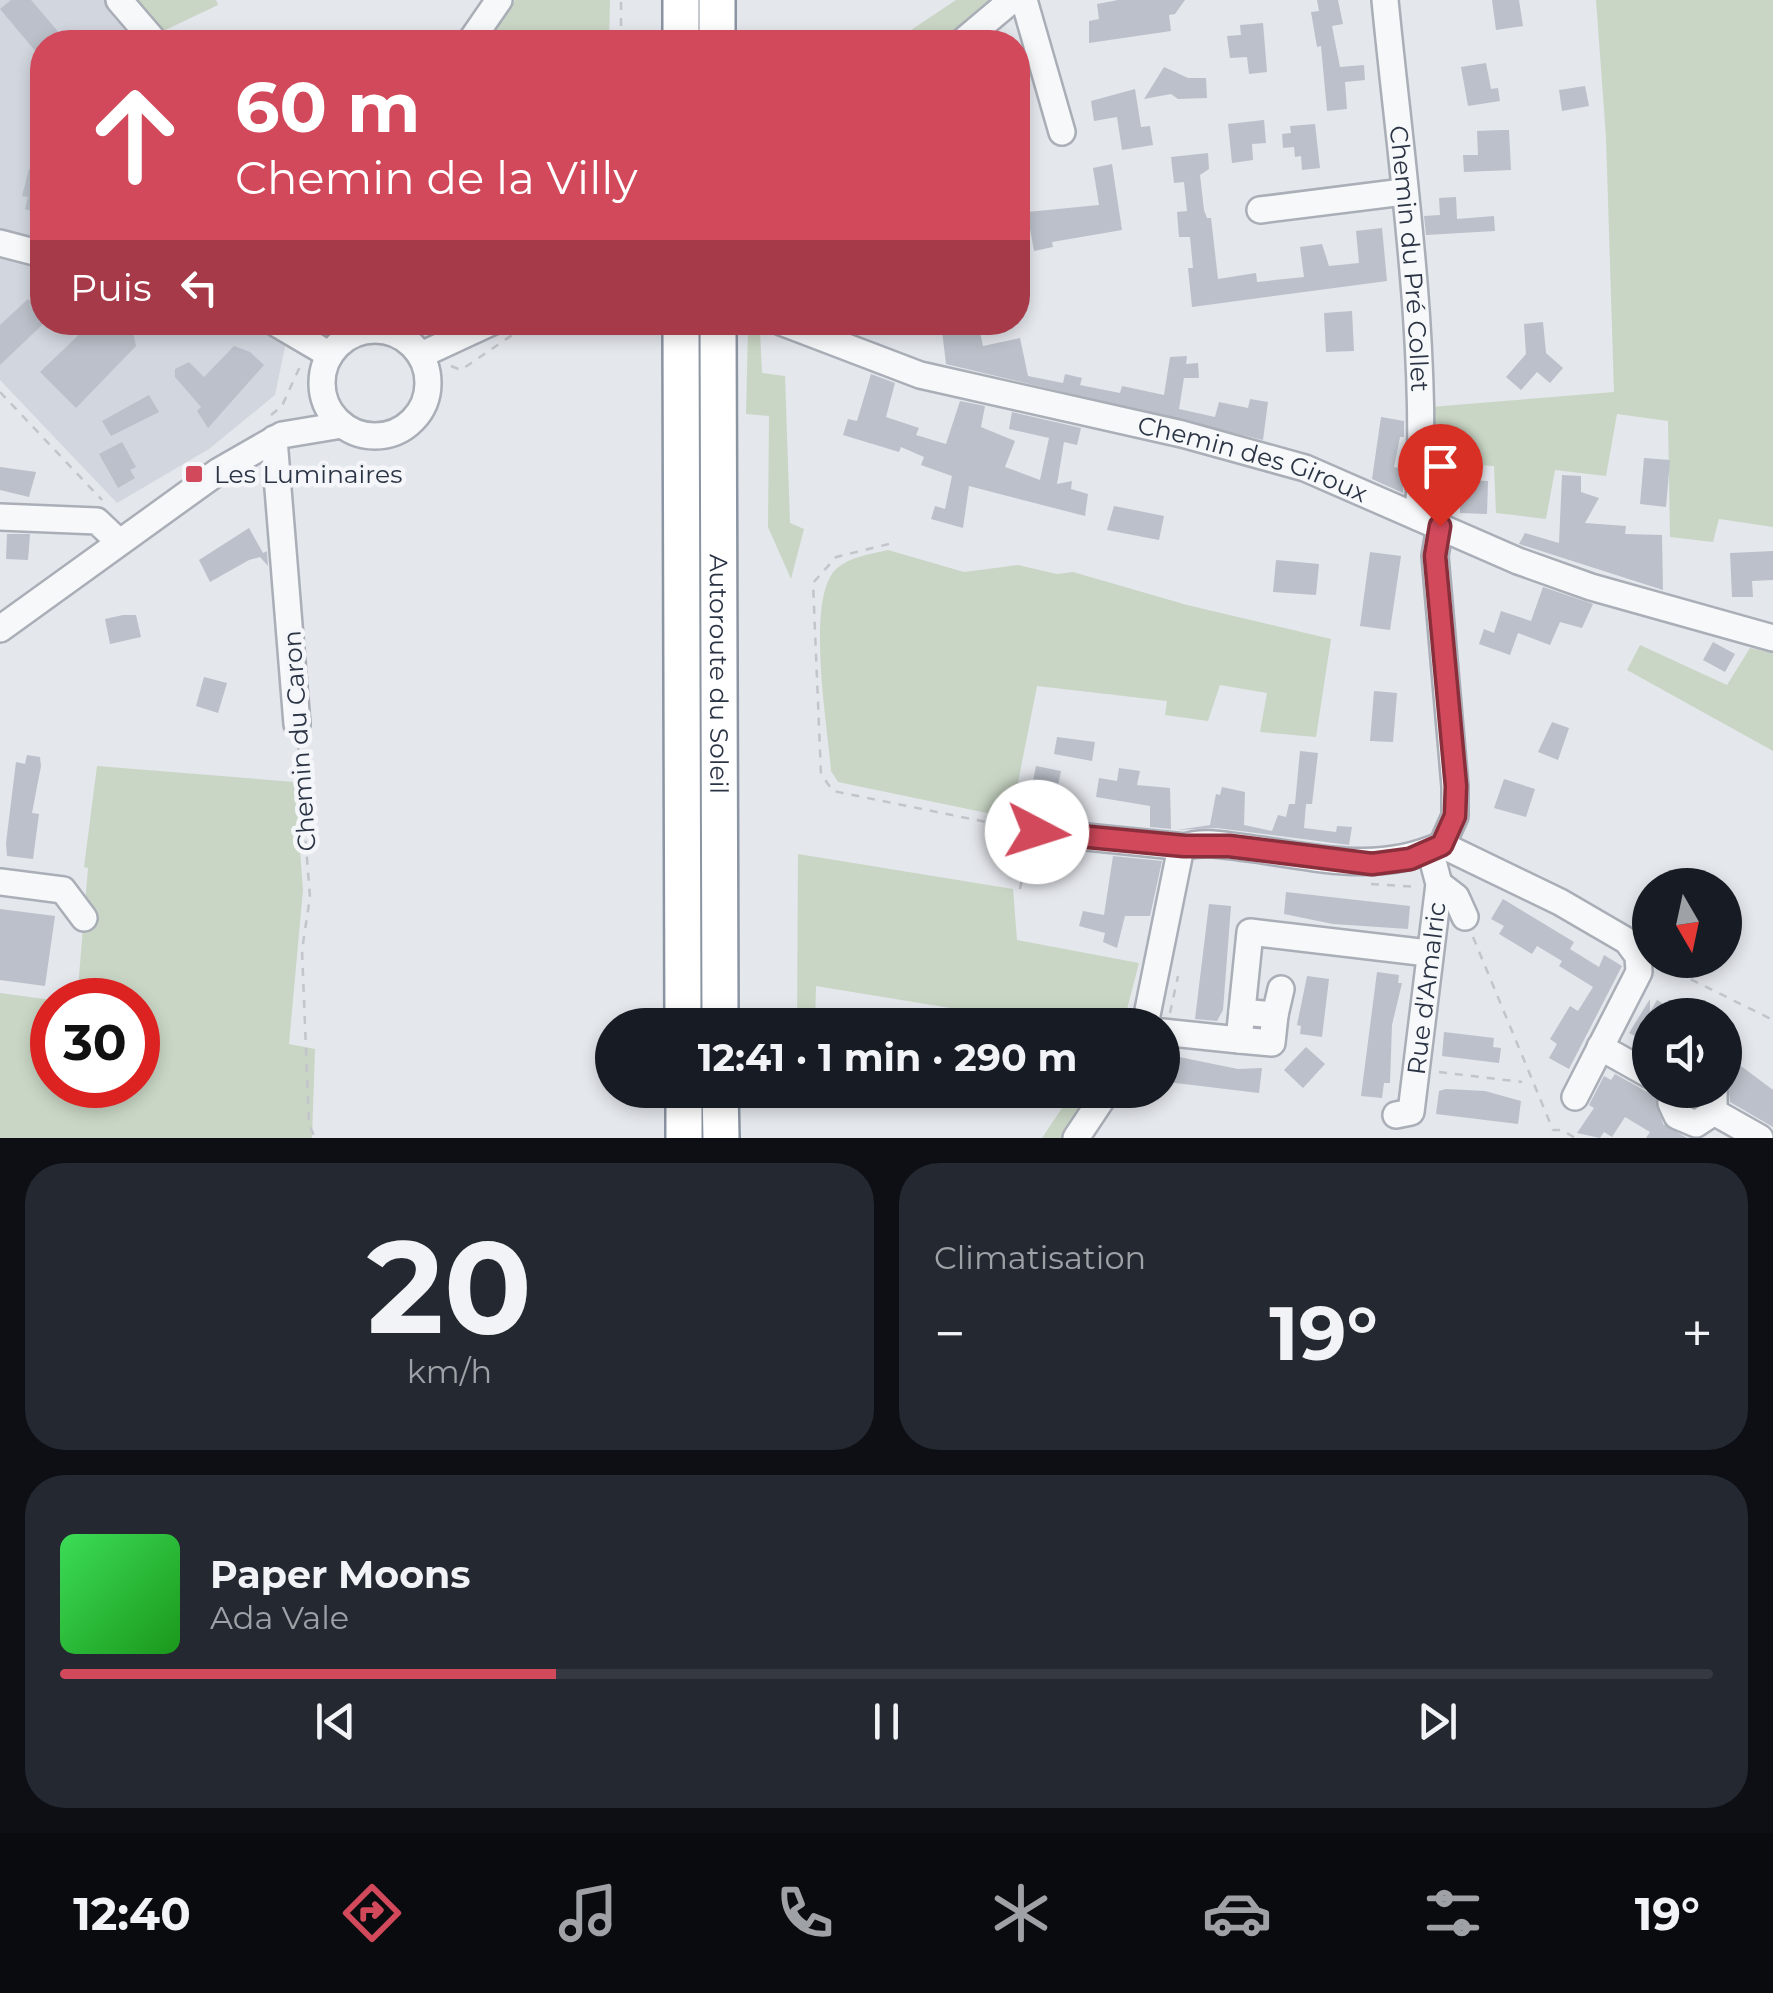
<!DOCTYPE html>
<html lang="fr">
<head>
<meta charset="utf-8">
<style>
	body { margin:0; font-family:Montserrat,sans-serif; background:#242831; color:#f1f3f6; height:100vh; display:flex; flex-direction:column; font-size:38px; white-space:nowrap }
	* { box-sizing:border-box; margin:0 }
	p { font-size:32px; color:#9ea1a6 }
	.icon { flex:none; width:55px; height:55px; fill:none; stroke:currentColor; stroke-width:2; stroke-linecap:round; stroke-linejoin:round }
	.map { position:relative; height:1138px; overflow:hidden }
	.details { display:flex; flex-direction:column; gap:25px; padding:25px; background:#0d0f14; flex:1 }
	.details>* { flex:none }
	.top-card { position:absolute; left:30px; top:30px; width:1000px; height:305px; border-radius:40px; box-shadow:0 5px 15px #0003; background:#d1495b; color:#fff; overflow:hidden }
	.needle { width:65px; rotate:171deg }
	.fabs { position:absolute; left:1632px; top:868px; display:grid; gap:20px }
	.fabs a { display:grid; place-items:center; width:110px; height:110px; border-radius:50%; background:#171b24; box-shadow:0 5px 15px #0003; font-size:50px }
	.speed { position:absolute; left:30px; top:978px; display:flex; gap:20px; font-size:50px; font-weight:700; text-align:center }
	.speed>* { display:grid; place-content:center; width:130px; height:130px; border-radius:50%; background:#171b24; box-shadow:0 5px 15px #0003; line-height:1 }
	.speed .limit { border:15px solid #d22; background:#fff; color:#111 }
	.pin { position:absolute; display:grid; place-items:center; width:85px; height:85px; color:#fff; margin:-102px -42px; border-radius:50% 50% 50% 0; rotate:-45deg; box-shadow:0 0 10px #0007 }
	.pin .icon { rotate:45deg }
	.me { position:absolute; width:110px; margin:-55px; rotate:95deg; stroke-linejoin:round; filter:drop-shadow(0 0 8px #0008) }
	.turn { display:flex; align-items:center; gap:35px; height:210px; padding:0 40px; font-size:45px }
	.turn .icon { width:130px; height:130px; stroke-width:2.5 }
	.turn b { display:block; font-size:70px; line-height:85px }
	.then { display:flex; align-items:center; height:95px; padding:0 40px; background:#0003; gap:20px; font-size:38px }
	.big { font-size:75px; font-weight:700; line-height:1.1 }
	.details .tile { flex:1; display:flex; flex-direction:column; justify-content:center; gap:15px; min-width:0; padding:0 35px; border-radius:40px; background:#242831 }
	.details .dial { align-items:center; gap:0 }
	.dial b { font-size:130px; line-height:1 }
	.song { display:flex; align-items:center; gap:30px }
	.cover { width:120px; height:120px; border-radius:15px; background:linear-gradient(135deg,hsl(130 70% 55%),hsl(120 70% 35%)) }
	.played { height:10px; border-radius:5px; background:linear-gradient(90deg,#d1495b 30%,#363941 30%) }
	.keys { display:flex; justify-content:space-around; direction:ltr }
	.heat { display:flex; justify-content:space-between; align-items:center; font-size:55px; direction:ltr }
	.details .tiles { flex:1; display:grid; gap:25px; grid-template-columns:1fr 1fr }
	.tile:last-child { grid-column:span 2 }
	.trip { position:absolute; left:595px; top:1008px; width:585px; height:100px; border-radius:50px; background:#171b24; box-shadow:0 5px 15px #0003; font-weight:700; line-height:100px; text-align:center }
	.dock { display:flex; height:160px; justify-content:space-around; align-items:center; background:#090b0e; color:#9ea1a6 }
	.dock .icon { width:70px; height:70px }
	.dock .active { color:#d1495b }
	.dock b { font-size:45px; color:#f1f3f6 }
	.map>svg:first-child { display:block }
	.built { fill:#d2d6de }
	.green { fill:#c9d6c5 }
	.building { fill:#bbc0ca }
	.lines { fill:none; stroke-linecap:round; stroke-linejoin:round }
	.minor-casing { stroke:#a9aeb7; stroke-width:30 }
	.highway-casing { stroke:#8b94a3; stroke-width:40 }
	.path { stroke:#c2c5cb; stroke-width:2.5; stroke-dasharray:8 8; stroke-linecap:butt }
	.minor { stroke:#f7f8fa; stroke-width:25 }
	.highway { stroke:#fff; stroke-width:35 }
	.route-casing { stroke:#882f3b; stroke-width:25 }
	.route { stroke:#d1495b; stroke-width:18 }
	.poi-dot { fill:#d1495b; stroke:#f4f6f9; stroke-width:4 }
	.labels { text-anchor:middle; stroke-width:9; stroke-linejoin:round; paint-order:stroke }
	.street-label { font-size:25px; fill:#2b3445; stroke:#f4f6f9 }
	.poi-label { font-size:25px; fill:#2b3445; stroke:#f4f6f9; text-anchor:start }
</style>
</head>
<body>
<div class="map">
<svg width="1773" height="1138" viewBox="0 0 1773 1138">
	<rect width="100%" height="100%" fill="#e4e7ec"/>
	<polygon class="built" points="0,0 132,0 168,42 42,42 42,322 290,323 275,395 209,449 117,503 0,380"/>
	<g class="green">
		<polygon points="135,0 216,0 218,5 161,32"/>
		<polygon points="515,0 610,0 609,42 488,42"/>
		<polygon points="956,0 993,0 941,42 893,42"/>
		<polygon points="1596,0 1773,0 1773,527 1719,519 1713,542 1670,537 1668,421 1617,414 1606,476 1555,470 1546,519 1496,513 1494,466 1433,462 1430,407 1614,392 1606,137"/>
		<polygon points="748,330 760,331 762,373 785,376 790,523 804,529 791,579 768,527 769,416 746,414"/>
		<path d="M888,550L964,572L1018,565L1057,574L1073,572L1187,605L1331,639L1316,737L1260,732L1267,693L1220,685L1208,721L1165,715L1167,701L1037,686L1011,818L838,782L831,771C828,729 805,599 836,569C849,557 871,554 888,550Z"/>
		<polygon points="1640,645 1727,685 1750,648 1773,653 1773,751 1627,670"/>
		<polygon points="97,766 295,782 303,890 289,1044 315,1049 312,1138 0,1138 0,993 52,1000 52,1085 138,1085 138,1000 77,1000 88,868 84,867"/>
		<polygon points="798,854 1013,889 1017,940 1139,963 1123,1025 1054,1025 816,986 815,1025 797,1025"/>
		<polygon points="1061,1090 1098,1090 1062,1138 1042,1138 1064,1105"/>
	</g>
	<g class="building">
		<polygon points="11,0 31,0 67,42 42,42 42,59 0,9"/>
		<polygon points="1118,0 1185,0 1175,14 1169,15 1171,31 1089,43 1089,21 1099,19 1097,4"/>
		<polygon points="1317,0 1338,0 1343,24 1332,26 1340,67 1364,65 1365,80 1345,82 1347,109 1327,111 1321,46 1317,47 1311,12 1319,11"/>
		<polygon points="1492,0 1519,0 1523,26 1496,30"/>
		<polygon points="1263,23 1267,72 1249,74 1247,57 1230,58 1227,36 1241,35 1240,25"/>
		<polygon points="1486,63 1491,89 1498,88 1500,101 1468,106 1461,67"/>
		<polygon points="1164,67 1188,78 1206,78 1207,98 1178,99 1171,94 1144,99"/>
		<polygon points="1585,86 1589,106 1562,111 1559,90"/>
		<polygon points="1135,89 1141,127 1150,126 1153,145 1122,150 1117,117 1094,121 1091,101"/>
		<polygon points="1264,120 1266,143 1252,144 1253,160 1232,163 1228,124"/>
		<polygon points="1315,124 1320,168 1302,170 1301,156 1295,157 1294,147 1283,148 1282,134 1291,133 1290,126"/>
		<polygon points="1502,130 1509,130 1511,170 1464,172 1463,155 1478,155 1477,131"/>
		<polygon points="1208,153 1209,169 1200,175 1204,210 1207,218 1211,218 1218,279 1256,273 1257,282 1304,277 1300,247 1322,244 1329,266 1359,263 1356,231 1382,228 1387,281 1192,307 1188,268 1193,268 1190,237 1179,237 1177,212 1187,211 1184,182 1174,183 1171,157"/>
		<polygon points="1112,164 1122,230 1052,242 1053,247 1034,251 1027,212 1099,205 1093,168"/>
		<polygon points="29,169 42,172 42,214 25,209 28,197 22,196"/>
		<polygon points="1456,197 1457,219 1494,216 1495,231 1426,235 1424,216 1440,215 1439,198"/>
		<polygon points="28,299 42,314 42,325 0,365 0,325"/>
		<polygon points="1352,311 1354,351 1326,352 1324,313"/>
		<polygon points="105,322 124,322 133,332 136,346 76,408 40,372 86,328 92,335"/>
		<polygon points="941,322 978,322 983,346 1020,338 1028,376 1063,383 1065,374 1082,378 1080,385 1120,393 1122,386 1164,395 1170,357 1187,356 1186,364 1198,363 1199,378 1184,378 1179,409 1215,417 1219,402 1248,408 1250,399 1268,402 1263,440 946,364"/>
		<polygon points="1543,322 1546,353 1563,368 1550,383 1537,372 1521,390 1506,377 1526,354 1524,324"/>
		<polygon points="234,346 250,352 264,365 208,428 197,411 201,407 175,377 175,369 189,362 204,377"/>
		<polygon points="871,374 895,383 886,417 919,428 916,435 946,444 960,401 985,406 981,427 1015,441 1005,467 1040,480 1049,438 1009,429 1012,412 1081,428 1077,445 1064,442 1057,484 1072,481 1071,489 1088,494 1085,516 969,486 963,528 931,519 935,506 945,509 952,476 921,465 924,457 901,447 899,452 843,435 848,419 857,421"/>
		<polygon points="149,395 159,412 111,436 102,421"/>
		<polygon points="1381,417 1404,421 1404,437 1400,437 1394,467 1404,469 1403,493 1372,479"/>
		<polygon points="122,442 136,467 130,470 135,478 118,488 99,454"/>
		<polygon points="1644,458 1670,460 1666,507 1640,504"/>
		<polygon points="0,467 36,472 29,497 0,490"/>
		<polygon points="1562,475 1581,476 1581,492 1599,498 1585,523 1626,526 1625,534 1662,535 1663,590 1519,544 1525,533 1559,543"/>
		<polygon points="1461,480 1488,481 1487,514 1460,513"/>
		<polygon points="1114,506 1164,516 1159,540 1107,530"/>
		<polygon points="249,528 263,553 267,551 268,566 260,557 249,560 210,582 199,560"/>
		<polygon points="7,534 30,534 28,560 6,559"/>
		<polygon points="1773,551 1773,580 1752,581 1753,597 1732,597 1730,553"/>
		<polygon points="1370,552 1401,556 1390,630 1360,626"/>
		<polygon points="1276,560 1319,564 1316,595 1273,592"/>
		<polygon points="1543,587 1593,604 1582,628 1560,622 1550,645 1518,633 1510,655 1479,644 1484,629 1494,633 1501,611 1531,621"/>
		<polygon points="123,615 136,615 141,637 110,644 105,619"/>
		<polygon points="1713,642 1735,654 1725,672 1703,660"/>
		<polygon points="204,677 227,683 218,713 196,706"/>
		<polygon points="1374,691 1397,693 1393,742 1370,741"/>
		<polygon points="1552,722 1569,728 1558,760 1538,752"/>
		<polygon points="1057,737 1095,742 1092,761 1054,754"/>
		<polygon points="1300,751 1318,753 1312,804 1306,804 1304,828 1336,832 1337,826 1352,827 1349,845 1217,828 1177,830 1210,825 1216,794 1220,795 1222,787 1245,792 1244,825 1272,831 1278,815 1286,817 1289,804 1295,804"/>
		<polygon points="27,755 40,757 41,766 32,813 39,814 33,859 7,856 6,843 16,762 25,764"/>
		<polygon points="1036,766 1061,771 1057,790 1032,786"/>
		<polygon points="1119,768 1140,771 1137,785 1170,788 1171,829 1150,827 1150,806 1096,797 1099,778 1117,781"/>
		<polygon points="1504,779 1535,789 1526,817 1494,808"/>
		<polygon points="1113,856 1162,861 1150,916 1125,916 1117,948 1103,942 1105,933 1079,926 1083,911 1104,915"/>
		<polygon points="1286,892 1410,906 1408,929 1333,924 1284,914"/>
		<polygon points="1503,899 1574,942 1570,949 1599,967 1604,955 1622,966 1569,1069 1549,1058 1557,1044 1550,1039 1570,1006 1578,1011 1593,987 1559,966 1562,961 1537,946 1532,954 1499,934 1504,926 1491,919"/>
		<polygon points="1209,904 1231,906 1223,1010 1217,1021 1195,1019"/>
		<polygon points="0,909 55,916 45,986 0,980"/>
		<polygon points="1377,972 1399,975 1398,983 1402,983 1392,1025 1390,1083 1384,1083 1382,1098 1361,1096"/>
		<polygon points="1307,976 1329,979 1322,1037 1300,1034 1301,1026 1297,1025"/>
		<polygon points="1650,999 1650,1012 1657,1000 1682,1015 1650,1015 1650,1054 1633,1044 1637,1037 1629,1033"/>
		<polygon points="1444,1032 1494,1038 1493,1047 1501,1048 1499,1063 1442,1056"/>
		<polygon points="1306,1047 1325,1064 1303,1088 1284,1070"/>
		<polygon points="1725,1054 1773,1090 1773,1127 1730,1102"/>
		<polygon points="1179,1057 1238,1069 1262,1068 1259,1093 1167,1082 1170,1060 1179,1061"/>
		<polygon points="1615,1074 1656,1097 1663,1124 1687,1138 1646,1138 1650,1132 1625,1117 1612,1137 1604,1132 1600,1138 1577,1133 1594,1108 1589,1105 1604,1076 1611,1080"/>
		<polygon points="1446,1089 1485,1091 1521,1101 1518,1124 1436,1114 1439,1091"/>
	</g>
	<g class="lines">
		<defs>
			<g id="minor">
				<polyline points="119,0 155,42"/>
				<polyline points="1024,0 1062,132"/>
				<path id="s1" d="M1385,0C1401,164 1430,353 1418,517"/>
				<polyline points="470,42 499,0"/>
				<polyline points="962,42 1012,0"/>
				<polyline points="1260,210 1403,192"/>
				<polyline points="0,243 42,254"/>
				<polyline points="274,322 330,355"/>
				<path id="s2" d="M781,322L920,375L1182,434L1305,468L1518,561L1591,587L1773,638"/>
				<circle cx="375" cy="383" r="53"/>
				<polyline points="421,355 492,322"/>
				<polyline points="274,439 297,724"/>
				<polyline points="0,517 97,521 118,541"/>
				<polyline points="0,629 219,471 282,435 342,425"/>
				<polyline points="1037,832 1185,847"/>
				<polyline points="1442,845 1560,902 1627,941 1638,956 1639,972 1575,1097"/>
				<polyline points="0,882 63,890 84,918"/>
				<polyline points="1439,884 1456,897 1465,917"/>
				<polyline points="1275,1015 1281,989"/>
				<path d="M1145,1025L1180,852L1185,847C1204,840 1227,846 1247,848C1316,857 1376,875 1442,845L1455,816V786L1435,556L1440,526"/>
				<polyline points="1162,1032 1239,1040 1250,932 1428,953"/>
				<polyline points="1239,1040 1272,1043 1275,1015 1242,1012"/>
				<polyline points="1600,1047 1650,1075"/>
				<polyline points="1674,1090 1671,1103 1677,1116 1696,1124 1714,1112 1714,1090"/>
				<polyline points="1714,1112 1760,1138"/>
				<path id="s3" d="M1396,1115L1411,1112L1439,884L1430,850"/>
				<polyline points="1076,1138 1108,1090"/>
			</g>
			<g id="highway">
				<polyline points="681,0 681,42"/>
				<polyline points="717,0 717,42"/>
				<polyline points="681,322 683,1025"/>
				<path id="s4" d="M718,322L720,1025"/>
				<polyline points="684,1090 684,1138"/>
				<polyline points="720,1090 721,1138"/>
			</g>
		</defs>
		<use href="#minor" class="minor-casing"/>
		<use href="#highway" class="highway-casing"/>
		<g class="path">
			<polyline points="621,42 621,0"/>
			<polyline points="416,322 429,327"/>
			<polyline points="451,366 461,370 531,322"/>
			<polyline points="0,392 102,500"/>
			<polyline points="271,415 282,406 302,362"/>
			<polyline points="889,544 836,557 813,583 821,774 833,791 1016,828"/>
			<polyline points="298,745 310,897 302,950 309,1124 315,1138"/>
			<polyline points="1371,884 1418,887"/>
			<polyline points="1020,889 1028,851"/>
			<polyline points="1473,937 1553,1130 1562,1130 1575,1138"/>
			<polyline points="1662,965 1773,1020"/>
			<polyline points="1170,1013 1178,976"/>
			<polyline points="1439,1072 1522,1082"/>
		</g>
		<use href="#minor" class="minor"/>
		<use href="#highway" class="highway"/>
	</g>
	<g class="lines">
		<defs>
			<polyline id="route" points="1037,832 1184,846 1229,846 1372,864 1410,859 1442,845 1455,816 1456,786 1435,556 1440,526"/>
		</defs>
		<use href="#route" class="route-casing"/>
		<use href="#route" class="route"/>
	</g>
	<rect class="poi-dot" x="184" y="464" width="20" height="20" rx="5"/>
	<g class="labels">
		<g class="street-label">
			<text dy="9" stroke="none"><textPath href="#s1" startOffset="260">Chemin du Pré Collet</textPath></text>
			<text dy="9" stroke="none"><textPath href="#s2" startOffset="492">Chemin des Giroux</textPath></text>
			<text dy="9" stroke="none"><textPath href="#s4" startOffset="352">Autoroute du Soleil</textPath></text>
			<text transform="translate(299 741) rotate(-94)" y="9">Chemin du Caron</text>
			<text dy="9" stroke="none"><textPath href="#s3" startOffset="140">Rue d'Amalric</textPath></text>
		</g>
		<g class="poi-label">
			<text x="214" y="483">Les Luminaires</text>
		</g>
	</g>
</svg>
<div class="fabs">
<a><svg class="needle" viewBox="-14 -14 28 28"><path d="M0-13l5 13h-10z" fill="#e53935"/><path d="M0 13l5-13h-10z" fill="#9ea1a6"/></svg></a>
<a><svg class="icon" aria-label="sound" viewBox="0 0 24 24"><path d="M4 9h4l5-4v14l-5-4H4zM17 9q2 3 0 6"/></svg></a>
</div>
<div class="speed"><div class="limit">30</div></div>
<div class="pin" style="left:1440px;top:526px;background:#d93025"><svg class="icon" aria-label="arrive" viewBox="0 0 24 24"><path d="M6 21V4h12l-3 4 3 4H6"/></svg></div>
<svg class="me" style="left:1037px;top:832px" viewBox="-20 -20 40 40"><circle r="19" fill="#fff"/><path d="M0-13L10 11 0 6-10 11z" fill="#d1495b"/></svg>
<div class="trip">12:41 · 1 min · 290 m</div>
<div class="top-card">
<div class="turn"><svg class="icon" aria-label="ahead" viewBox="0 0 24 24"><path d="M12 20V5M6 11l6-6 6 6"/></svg><div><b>60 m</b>Chemin de la Villy</div></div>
<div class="then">Puis<svg class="icon" aria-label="left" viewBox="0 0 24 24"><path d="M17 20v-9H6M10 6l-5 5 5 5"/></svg></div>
</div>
</div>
<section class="details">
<div class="tiles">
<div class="tile dial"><b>20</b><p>km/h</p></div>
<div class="tile"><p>Climatisation</p>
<div class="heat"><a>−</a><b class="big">19°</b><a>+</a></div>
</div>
<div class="tile">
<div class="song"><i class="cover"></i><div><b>Paper Moons</b><p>Ada Vale</p></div></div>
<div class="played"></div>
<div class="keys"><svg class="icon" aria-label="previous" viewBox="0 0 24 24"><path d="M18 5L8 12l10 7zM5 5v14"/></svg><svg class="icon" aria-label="pause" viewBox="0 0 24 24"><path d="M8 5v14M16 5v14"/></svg><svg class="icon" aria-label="next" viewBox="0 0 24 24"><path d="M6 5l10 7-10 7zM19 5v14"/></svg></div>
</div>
</div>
</section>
<nav class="dock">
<b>12:40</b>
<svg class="icon active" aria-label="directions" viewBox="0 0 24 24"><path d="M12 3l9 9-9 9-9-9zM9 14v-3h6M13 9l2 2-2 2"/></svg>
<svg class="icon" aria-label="music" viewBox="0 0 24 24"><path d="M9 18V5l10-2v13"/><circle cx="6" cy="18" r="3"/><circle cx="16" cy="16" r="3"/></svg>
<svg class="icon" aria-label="phone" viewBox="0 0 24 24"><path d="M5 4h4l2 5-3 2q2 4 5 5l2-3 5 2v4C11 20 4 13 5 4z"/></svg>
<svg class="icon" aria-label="climate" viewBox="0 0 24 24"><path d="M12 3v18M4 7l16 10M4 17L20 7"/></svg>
<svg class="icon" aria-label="car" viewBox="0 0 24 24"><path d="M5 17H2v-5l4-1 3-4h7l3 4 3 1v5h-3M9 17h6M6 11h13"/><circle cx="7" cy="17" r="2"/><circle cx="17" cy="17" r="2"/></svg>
<svg class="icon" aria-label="filters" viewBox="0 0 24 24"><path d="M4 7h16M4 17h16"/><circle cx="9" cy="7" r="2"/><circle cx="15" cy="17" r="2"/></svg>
<b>19°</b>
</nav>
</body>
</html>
